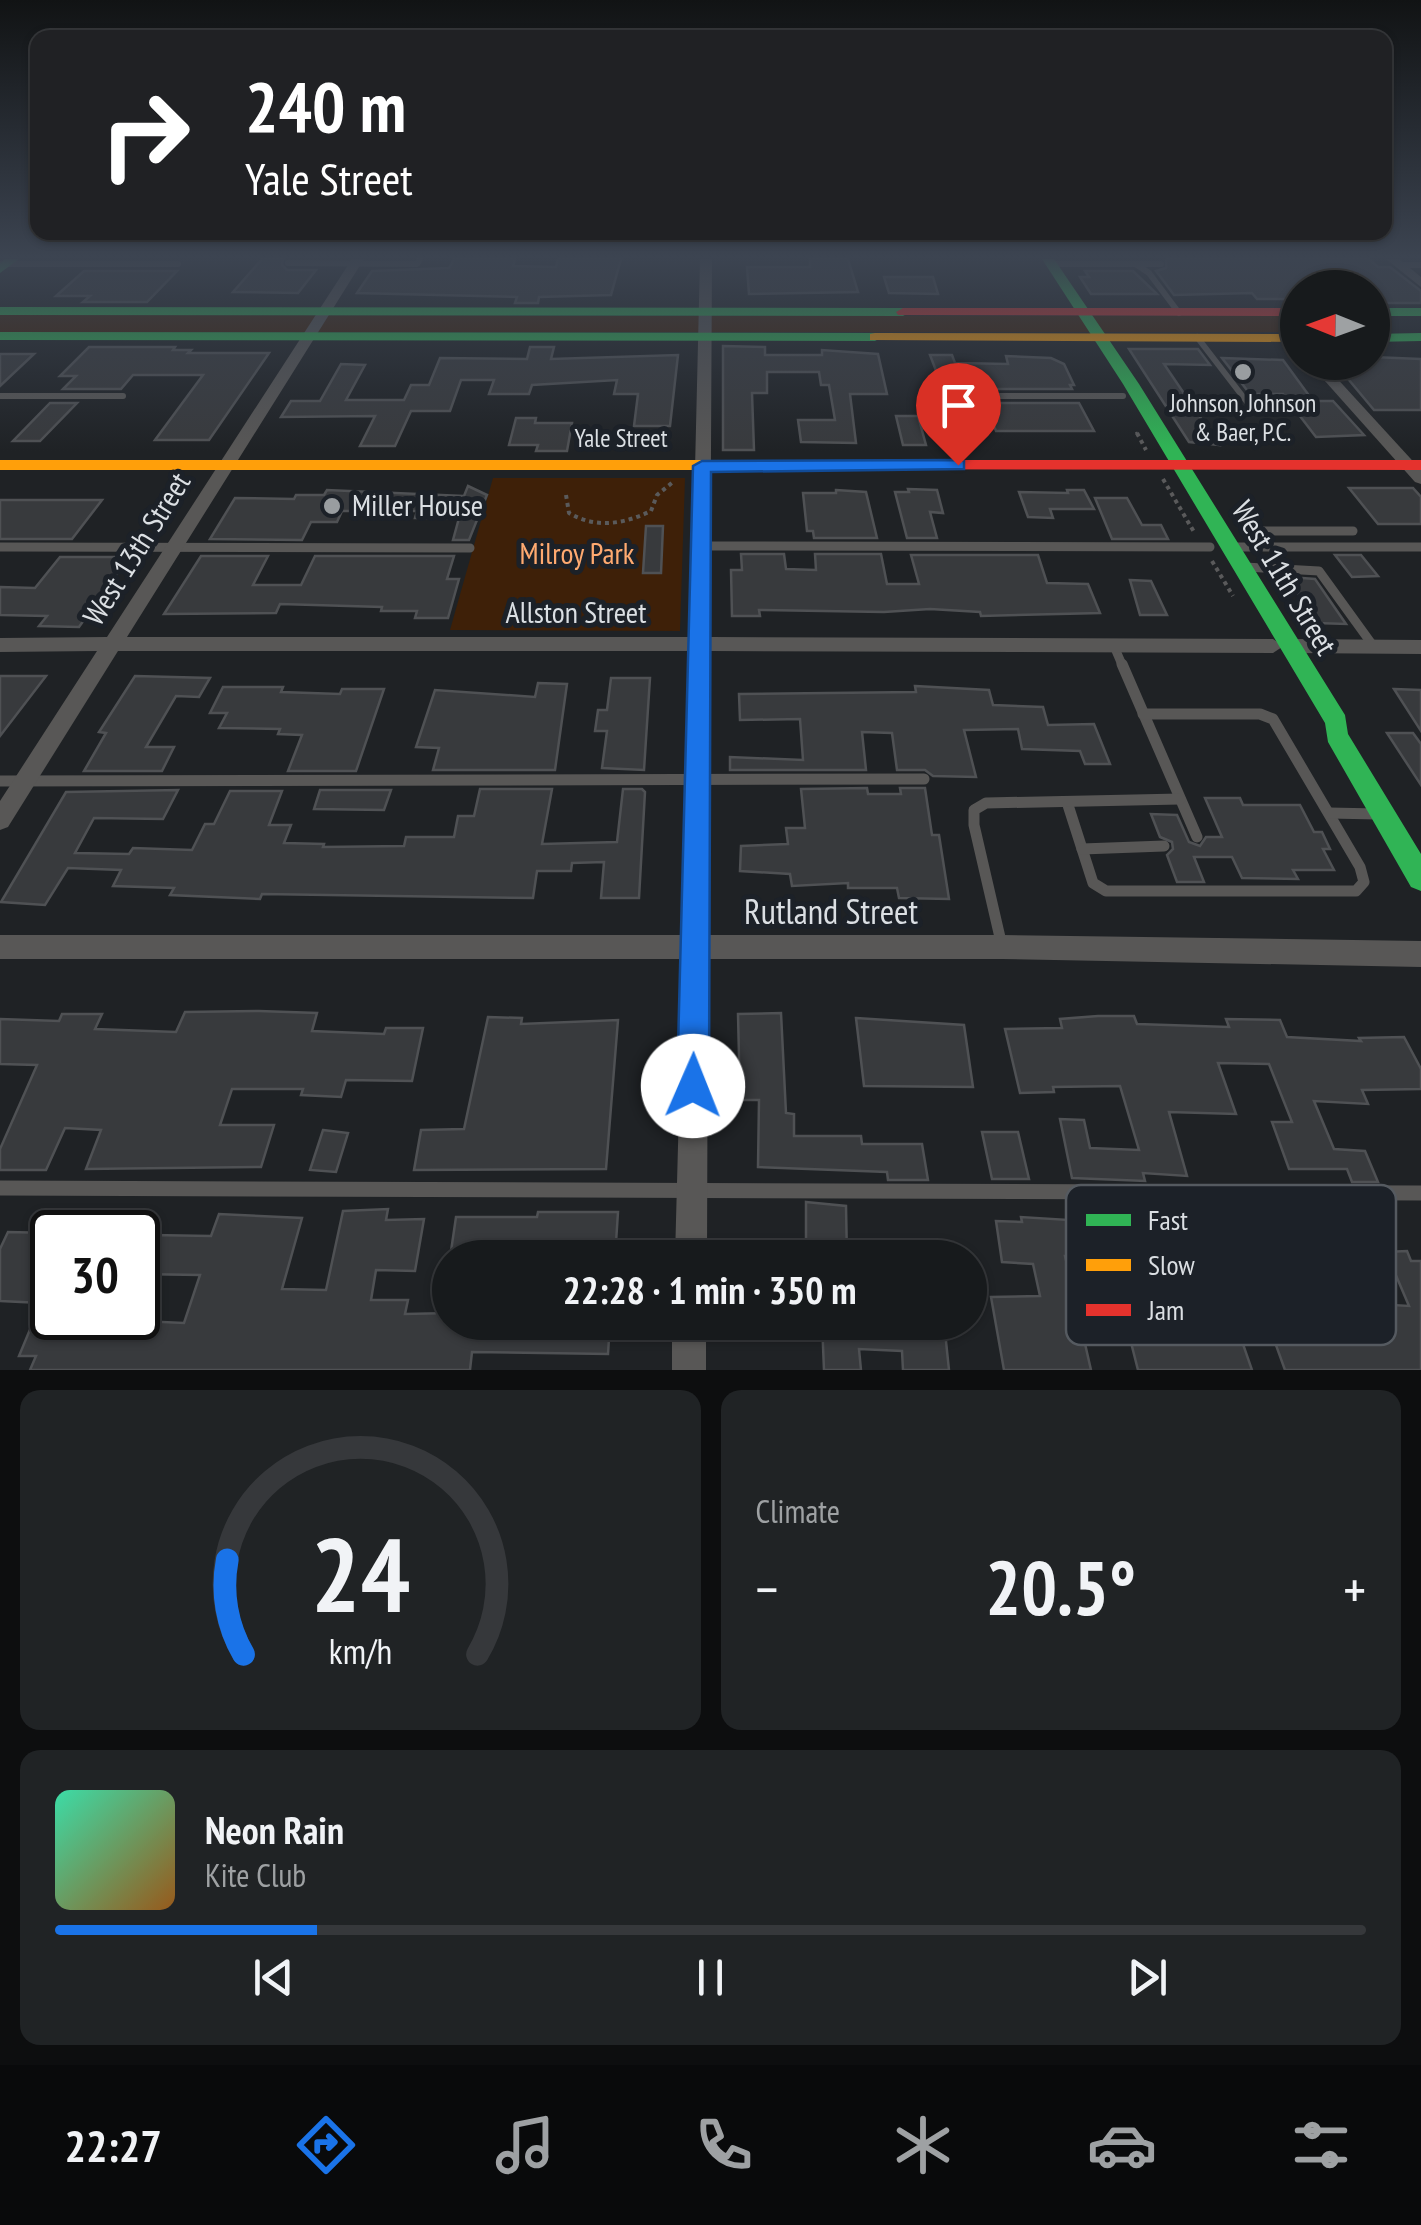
<!DOCTYPE html>
<html lang="en">
<head>
<meta charset="utf-8">
<style>
	body { margin:0; font-family:"PT Sans Narrow",sans-serif; background:#202325; color:#f1f3f6; height:100vh; display:flex; flex-direction:column; font-size:38px; white-space:nowrap }
	* { box-sizing:border-box; margin:0 }
	p { font-size:32px; color:#9ea1a3 }
	.icon { flex:none; width:55px; height:55px; fill:none; stroke:currentColor; stroke-width:2; stroke-linecap:round; stroke-linejoin:round }
	.map { position:relative; height:1370px; overflow:hidden }
	.details { display:flex; flex-direction:column; gap:20px; padding:20px; background:#0d0e0f; flex:1 }
	.details>* { flex:none }
	.top-card { position:absolute; left:30px; top:30px; width:1362px; height:210px; border-radius:20px; box-shadow:0 2px 8px #0004,0 0 0 2px #36383b; background:#202124; color:#fff; overflow:hidden }
	.needle { width:65px; rotate:271deg }
	.controls { position:absolute; left:1280px; top:270px; display:grid; gap:20px }
	.controls a { display:grid; place-items:center; width:110px; height:110px; border-radius:50%; background:#171a1c; box-shadow:0 2px 8px #0004,0 0 0 2px #36383b; font-size:50px }
	.speed { position:absolute; left:30px; top:1210px; display:flex; gap:20px; font-size:50px; font-weight:700; text-align:center }
	.speed>* { display:grid; place-content:center; width:130px; height:130px; border-radius:50%; background:#171a1c; box-shadow:0 2px 8px #0004,0 0 0 2px #36383b; line-height:1 }
	.speed .limit { border:5px solid #111; border-radius:15px; background:#fff; color:#111 }
	.pin { position:absolute; display:grid; place-items:center; width:85px; height:85px; color:#fff; margin:-102px -42px; border-radius:50% 50% 50% 0; rotate:-45deg; box-shadow:0 0 10px #0007 }
	.pin .icon { rotate:45deg }
	.me { position:absolute; width:110px; margin:-55px; rotate:1deg; stroke-linejoin:round; filter:drop-shadow(0 0 8px #0008) }
	.turn { display:flex; align-items:center; gap:35px; height:210px; padding:0 50px; font-size:45px }
	.turn .icon { width:130px; height:130px; stroke-width:2.5 }
	.turn b { display:block; font-size:70px; line-height:85px }
	.big { font-size:75px; font-weight:600; line-height:1.1 }
	.details .card { flex:1; display:flex; flex-direction:column; justify-content:center; gap:15px; min-width:0; padding:0 35px; border-radius:20px; background:#202325 }
	.details .dial { align-items:center; gap:0 }
	.dial svg { height:260px; overflow:visible; fill:none; stroke:#36383b; stroke-width:7; stroke-linecap:round; text-anchor:middle }
	.dial text { fill:#f1f3f6; stroke:none }
	.song { display:flex; align-items:center; gap:30px }
	.cover { width:120px; height:120px; border-radius:15px; background:linear-gradient(135deg,hsl(160 70% 55%),hsl(30 70% 35%)) }
	.played { height:10px; border-radius:5px; background:linear-gradient(90deg,#1a73e8 20%,#36383b 20%) }
	.keys { display:flex; justify-content:space-around; direction:ltr }
	.heat { display:flex; justify-content:space-between; align-items:center; font-size:55px; direction:ltr }
	.details .tiles { flex:1; display:grid; gap:20px; grid-template-columns:1fr 1fr }
	.card:last-child { grid-column:span 2 }
	.trip { position:absolute; left:432px; top:1240px; width:555px; height:100px; border-radius:50px; background:#171a1c; box-shadow:0 2px 8px #0004,0 0 0 2px #36383b; font-weight:600; line-height:100px; text-align:center }
	.menu { display:flex; height:160px; justify-content:space-around; align-items:center; background:#090a0b; color:#9ea1a3 }
	.menu .icon { width:70px; height:70px }
	.menu .active { color:#1a73e8 }
	.menu b { font-size:45px; color:#f1f3f6 }
	.map>svg:first-child { display:block }
	.green { fill:#3e2008 }
	.building { fill:#383a3d; stroke:#4f5154; stroke-width:2.5 }
	.lines { fill:none; stroke-linecap:round; stroke-linejoin:round }
	.path-far1 { stroke:#5a5a5b; stroke-width:2.5; stroke-dasharray:4 4; stroke-linecap:butt }
	.path { stroke:#5a5a5b; stroke-width:4; stroke-dasharray:4 4; stroke-linecap:butt }
	.lane-far3 { stroke:#585756; stroke-width:6 }
	.lane-far2 { stroke:#585756; stroke-width:9 }
	.lane-far1 { stroke:#585756; stroke-width:11 }
	.lane { stroke:#585756; stroke-width:15 }
	.street { fill:#585756; fill-rule:evenodd }
	.fast { fill:#30b455; fill-rule:evenodd }
	.slow { fill:#ff9f0a; fill-rule:evenodd }
	.jam { fill:#e5322d; fill-rule:evenodd }
	.route { fill:#1a73e8; stroke:#114b97; stroke-width:2.5 }
	.poi-dot { fill:#999da0; stroke:#1c2128; stroke-width:4 }
	.labels { text-anchor:middle; stroke-width:10; stroke-linejoin:round; paint-order:stroke }
	.far-poi-label { font-size:25px; fill:#dbdfe3; stroke:#1c2128 }
	.far-street-label { font-size:25px; fill:#dbdfe3; stroke:#1c2128 }
	.poi-label { font-size:30px; fill:#dbdfe3; stroke:#1c2128; text-anchor:start }
	.street-label { font-size:30px; fill:#dbdfe3; stroke:#1c2128 }
	.park-label { font-size:30px; fill:#ffaa70; stroke:#1c2128 }
	.near-street-label { font-size:35px; fill:#dbdfe3; stroke:#1c2128 }
	.key { fill:#1c2128; stroke:#555a60; stroke-width:2.5 }
	.key-label { font-size:28px; fill:#dbdfe3 }
</style>
</head>
<body>
<div class="map">
<svg width="1421" height="1370" viewBox="0 0 1421 1370">
	<rect width="100%" height="100%" fill="#1f2225"/>
	<g class="green">
		<polygon points="0,315 1297,316 1298,332 0,332"/>
		<polygon points="493,478 685,478 680,631 450,630"/>
	</g>
	<g class="building">
		<polygon points="262,259 283,259 282,265 287,270 316,270 298,293 233,292"/>
		<polygon points="454,259 515,259 513,266 556,267 558,259 621,259 611,295 539,297 538,303 515,303 517,297 357,293 372,271 449,268"/>
		<polygon points="810,259 848,259 858,292 749,294 747,267 810,267"/>
		<polygon points="1166,259 1369,259 1378,267 1390,267 1421,291 1421,303 1372,303 1372,288 1298,288 1298,299 1257,299 1252,293 1174,295 1156,271 1166,268"/>
		<polygon points="84,271 177,271 147,302 83,302 90,296 56,296"/>
		<polygon points="1085,271 1133,271 1157,294 1091,294 1080,277 1089,277"/>
		<polygon points="884,277 933,277 938,294 889,293"/>
		<polygon points="723,346 765,347 765,355 822,355 822,350 878,354 887,394 850,394 856,443 801,442 798,420 835,420 829,385 821,385 819,372 767,372 767,393 752,393 754,450 723,450"/>
		<polygon points="89,347 175,347 173,350 191,350 188,353 269,353 209,440 155,440 203,375 133,375 121,389 63,389 76,376 60,376"/>
		<polygon points="530,347 554,347 551,359 678,355 670,426 634,426 638,394 614,394 617,380 532,385 529,394 489,394 494,380 461,380 450,411 411,411 395,446 360,446 375,416 281,417 291,401 320,401 341,364 365,365 346,400 404,400 411,385 429,385 440,358 527,359"/>
		<polygon points="1129,349 1198,349 1210,365 1164,364 1219,445 1189,442"/>
		<polygon points="0,354 34,354 0,386"/>
		<polygon points="930,355 952,355 955,363 1008,364 1006,356 1051,358 1064,364 1074,385 1070,385 1072,389 972,389 965,395 945,394"/>
		<polygon points="1372,357 1421,359 1421,410 1374,410 1334,362 1372,362"/>
		<polygon points="1222,358 1283,360 1313,401 1333,401 1364,435 1316,437 1283,394 1250,394"/>
		<polygon points="50,403 77,403 40,441 13,441"/>
		<polygon points="985,403 1079,403 1094,431 996,431"/>
		<polygon points="896,416 918,416 926,445 903,445"/>
		<polygon points="516,418 536,418 535,423 572,423 567,451 536,451 538,445 509,445"/>
		<polygon points="468,486 487,495 469,540 453,540 459,518 415,518 417,511 342,511 337,522 311,522 302,540 210,539 235,498 294,499 296,495 324,495 327,490 464,496"/>
		<polygon points="1349,488 1413,488 1421,497 1421,524 1378,524"/>
		<polygon points="908,489 937,490 943,513 930,512 937,538 907,538 895,492 909,492"/>
		<polygon points="836,490 866,492 877,538 814,538 813,531 807,531 803,493 836,493"/>
		<polygon points="1067,490 1084,490 1094,509 1050,509 1053,518 1028,517 1019,492 1068,493"/>
		<polygon points="1095,498 1127,498 1142,525 1161,525 1168,539 1112,539"/>
		<polygon points="0,500 102,500 72,539 0,539"/>
		<polygon points="646,526 663,526 661,573 643,573"/>
		<polygon points="741,554 784,554 786,569 816,570 815,554 881,554 887,584 919,584 911,555 1038,555 1047,583 1088,584 1100,613 981,616 980,612 930,609 884,612 759,610 760,616 732,616 731,570 742,570"/>
		<polygon points="1335,555 1361,555 1378,576 1352,577"/>
		<polygon points="201,556 268,556 253,585 301,585 315,556 454,556 447,579 459,579 448,618 415,618 417,611 381,611 382,607 280,604 276,613 164,614"/>
		<polygon points="60,557 129,557 79,627 39,626 47,616 0,615 0,587 35,588"/>
		<polygon points="1288,577 1315,579 1346,624 1316,623"/>
		<polygon points="1130,580 1151,581 1167,615 1140,615"/>
		<polygon points="0,676 46,676 0,736"/>
		<polygon points="135,676 210,678 199,697 176,696 146,747 174,747 162,771 84,771 106,733 99,732"/>
		<polygon points="611,678 650,678 644,770 602,768 607,731 595,731 598,710 607,710"/>
		<polygon points="538,683 567,684 555,770 433,770 439,748 416,747 435,690 535,697"/>
		<polygon points="915,686 989,690 993,705 1043,707 1048,725 1094,724 1110,764 1085,764 1080,751 1022,749 1018,729 964,730 976,777 933,776 925,770 897,770 892,733 862,732 866,770 730,770 730,757 803,760 800,719 740,720 739,694 916,692"/>
		<polygon points="223,687 283,687 281,692 340,694 342,689 384,689 356,771 288,771 302,735 278,734 280,729 219,728 227,713 210,713"/>
		<polygon points="1394,689 1421,690 1421,731"/>
		<polygon points="1387,733 1413,733 1421,744 1421,785"/>
		<polygon points="867,788 868,794 901,794 900,788 925,788 932,835 939,835 949,899 899,898 897,888 848,888 848,883 792,886 790,874 740,871 741,846 788,844 786,828 805,828 801,789"/>
		<polygon points="480,789 552,789 542,844 617,842 623,789 642,789 645,792 639,898 601,898 604,862 572,863 571,871 537,871 533,898 262,894 260,899 170,895 174,888 113,886 121,870 68,868 45,905 1,902 66,792 178,790 163,819 94,818 75,853 129,854 133,848 192,850 205,824 214,824 230,791 282,791 269,825 291,825 284,843 324,844 323,847 404,846 406,837 454,837 458,816 474,816"/>
		<polygon points="320,790 391,790 384,810 314,809"/>
		<polygon points="1205,798 1240,798 1243,805 1300,805 1314,832 1322,832 1330,849 1323,849 1334,870 1293,870 1298,879 1242,878 1232,857 1194,857 1204,882 1177,882 1167,855 1173,849 1172,842 1160,837 1151,814 1177,815 1189,842 1200,846 1206,837 1222,837"/>
		<polygon points="259,1011 317,1013 312,1031 384,1034 386,1028 423,1028 412,1081 346,1080 341,1097 301,1095 303,1089 232,1089 220,1125 274,1125 261,1167 86,1169 101,1130 65,1128 46,1170 0,1170 0,1149 37,1065 0,1064 0,1019 59,1021 62,1014 102,1014 95,1029 176,1032 185,1012"/>
		<polygon points="781,1013 786,1113 794,1114 794,1136 861,1136 862,1144 922,1144 928,1180 888,1180 887,1172 758,1167 759,1100 740,1100 738,1014"/>
		<polygon points="1098,1016 1134,1016 1137,1024 1229,1027 1226,1019 1280,1020 1287,1037 1361,1041 1359,1038 1404,1037 1421,1069 1421,1089 1362,1090 1368,1104 1314,1101 1334,1149 1365,1151 1378,1182 1352,1182 1347,1169 1289,1169 1272,1122 1292,1122 1269,1064 1218,1063 1236,1114 1169,1112 1187,1176 1143,1173 1145,1181 1072,1178 1060,1119 1084,1120 1090,1148 1139,1150 1120,1086 1053,1087 1054,1092 1020,1093 1005,1029 1062,1028 1060,1019"/>
		<polygon points="488,1017 522,1018 521,1024 618,1020 606,1169 414,1170 421,1130 464,1129"/>
		<polygon points="856,1018 964,1025 973,1087 864,1086"/>
		<polygon points="323,1130 348,1133 336,1172 310,1170"/>
		<polygon points="982,1132 1018,1132 1029,1179 992,1179"/>
		<polygon points="806,1202 846,1206 847,1258 806,1256"/>
		<polygon points="388,1209 386,1220 424,1219 415,1271 376,1270 371,1300 408,1300 405,1314 450,1313 450,1322 610,1322 608,1354 472,1352 470,1370 30,1370 36,1356 19,1356 41,1303 0,1301 0,1249 8,1232 52,1233 52,1318 60,1318 51,1339 111,1340 119,1320 184,1323 200,1275 138,1274 152,1235 211,1236 219,1214 302,1218 282,1289 326,1290 343,1211"/>
		<polygon points="538,1212 618,1212 615,1258 450,1258 456,1217 537,1217"/>
		<polygon points="1067,1216 1102,1217 1111,1257 1065,1256 1091,1370 1004,1370 991,1297 1040,1296 1033,1264 1002,1262 996,1221 1022,1222 1021,1217 1068,1220"/>
		<polygon points="1407,1251 1411,1261 1421,1261 1421,1370 1285,1370 1260,1301 1305,1300 1409,1306 1386,1252"/>
		<polygon points="1167,1302 1174,1326 1236,1324 1252,1370 1138,1370 1121,1303"/>
		<polygon points="822,1322 944,1322 949,1370 903,1370 902,1351 859,1349 861,1370 824,1370"/>
	</g>
	<g class="lines">
		<polyline class="path-far1" points="1136,432 1138,436"/>
		<g class="path">
			<polyline points="1137,433 1146,450"/>
			<polyline points="1163,479 1194,532"/>
			<path d="M566,495L569,513C596,529 624,524 651,511L657,495L673,482"/>
			<polyline points="1212,561 1233,596"/>
		</g>
		<g class="lane-far3">
			<polyline points="288,263 417,264 420,259"/>
			<polyline points="0,264 178,264"/>
			<polyline points="1051,264 1161,264"/>
			<polyline points="1137,265 1149,273 1179,313"/>
			<polyline points="1399,265 1421,265"/>
			<polyline points="1197,337 1247,402"/>
			<polyline points="0,396 123,396"/>
			<polyline points="972,396 1123,396"/>
		</g>
		<g class="lane-far2">
			<polyline points="1252,531 1353,531"/>
			<polyline points="701,546 1210,547"/>
			<polyline points="0,547 470,548"/>
			<polyline points="1230,547 1421,547"/>
			<polyline points="1245,567 1319,571 1374,647"/>
			<polyline points="1114,646 1123,667"/>
		</g>
		<g class="lane-far1">
			<polyline points="1122,664 1197,837"/>
			<polyline points="0,781 924,779"/>
			<polyline points="1067,802 1093,883 1106,891 1356,891 1364,882 1360,867 1273,719 1260,714 1143,714"/>
			<polyline points="1329,813 1378,814"/>
			<polyline points="1082,849 1164,846"/>
			<polyline points="1002,946 974,825 974,810 986,803 1180,799"/>
		</g>
		<polyline class="lane" points="0,1188 1421,1193"/>
		<g class="street">
			<polygon points="352,259 364,259 127,637 691,637 700,259 712,259 710,637 1273,639 1282,645 1291,639 1421,640 1421,654 1291,653 1282,647 1273,653 710,651 708,935 1002,935 1421,941 1421,967 1002,959 708,959 707,1258 675,1258 683,959 0,959 0,935 683,935 690,651 118,651 8,827 0,830 0,801 97,651 0,652 0,638 107,637"/>
			<polygon points="1386,259 1399,259 1421,277 1421,287"/>
			<polygon points="1308,362 1322,362 1421,470 1421,484 1415,482"/>
			<rect x="672" y="1322" width="34" height="48"/>
		</g>
		<g class="fast">
			<polygon points="5,259 19,259 0,273 0,263"/>
			<polygon points="1042,259 1054,259 1139,384 1345,715 1348,734 1421,854 1421,891 1411,887 1328,742 1325,723 1123,384"/>
			<polygon points="0,307 903,308 910,312 903,316 0,315"/>
			<rect x="1372" y="308" width="49" height="8"/>
			<polygon points="0,332 875,333 882,337 875,341 0,340"/>
			<polygon points="1421,333 1421,341 1372,342 1372,334"/>
		</g>
		<g class="slow">
			<polygon points="875,333 1298,334 1298,342 870,340 870,334"/>
			<polygon points="0,460 732,460 741,465 732,470 0,470"/>
		</g>
		<g class="jam">
			<polygon points="903,308 1298,308 1298,316 898,315 896,312"/>
			<polygon points="732,460 1421,460 1421,470 726,469 723,465"/>
		</g>
	</g>
	<linearGradient id="sky" x2="0" y2="1"><stop stop-color="#111314"/><stop offset="0.57" stop-color="#3c4451"/><stop offset="1" stop-color="#3c4451" stop-opacity="0"/></linearGradient>
	<rect width="1421" height="451" fill="url(#sky)"/>
	<polygon class="route" points="958,460 964,461 964,469 711,472 709,1086 705,1098 693,1102 682,1098 677,1086 693,466 702,461"/>
	<g class="poi-dot">
		<circle cx="1243" cy="372" r="10"/>
		<circle cx="332" cy="506" r="10"/>
	</g>
	<g class="labels">
		<g class="far-poi-label">
			<text x="1243" y="412">Johnson, Johnson<tspan x="1243" dy="29">&amp; Baer, P.C.</tspan></text>
		</g>
		<g class="far-street-label">
			<text x="621" y="447">Yale Street</text>
		</g>
		<g class="poi-label">
			<text x="352" y="516">Miller House</text>
		</g>
		<g class="street-label">
			<text transform="translate(137 549) rotate(-58)" y="10">West 13th Street</text>
			<text transform="translate(1284 578) rotate(59)" y="10">West 11th Street</text>
			<text x="576" y="623">Allston Street</text>
		</g>
		<g class="park-label">
			<text x="577" y="564">Milroy Park</text>
		</g>
		<g class="near-street-label">
			<text x="831" y="924">Rutland Street</text>
		</g>
	</g>
	<rect x="1066" y="1185" width="330" height="160" rx="15" class="key"/>
	<rect x="1086" y="1214" width="45" height="12" fill="#30b455"/>
	<rect x="1086" y="1259" width="45" height="12" fill="#ff9f0a"/>
	<rect x="1086" y="1304" width="45" height="12" fill="#e5322d"/>
	<g class="key-label">
		<text x="1148" y="1230">Fast</text>
		<text x="1148" y="1275">Slow</text>
		<text x="1148" y="1320">Jam</text>
	</g>
</svg>
<div class="controls">
<a><svg class="needle" viewBox="-14 -14 28 28"><path d="M0-13l5 13h-10z" fill="#e53935"/><path d="M0 13l5-13h-10z" fill="#9ea1a3"/></svg></a>
</div>
<div class="speed"><div class="limit">30</div></div>
<div class="pin" style="left:958px;top:465px;background:#d93025"><svg class="icon" aria-label="arrive" viewBox="0 0 24 24"><path d="M6 21V4h12l-3 4 3 4H6"/></svg></div>
<svg class="me" style="left:693px;top:1086px" viewBox="-20 -20 40 40"><circle r="19" fill="#fff"/><path d="M0-13L10 11 0 6-10 11z" fill="#1a73e8"/></svg>
<div class="trip">22:28 · 1 min · 350 m</div>
<div class="top-card">
<div class="turn"><svg class="icon" aria-label="right" viewBox="0 0 24 24"><path d="M7 20v-9h11M14 6l5 5-5 5"/></svg><div><b>240 m</b>Yale Street</div></div>
</div>
</div>
<section class="details">
<div class="tiles">
<div class="card dial"><svg viewBox="0 0 100 80">
<path d="M14 69A42 42 0 1 1 86 69"/>
<path d="M14 69A42 42 0 0 1 9 40" stroke="#1a73e8"/>
<text x="50" y="56" font-size="32" font-weight="700">24</text>
<text x="50" y="72" font-size="11">km/h</text>
</svg></div>
<div class="card"><p>Climate</p>
<div class="heat"><a>−</a><b class="big">20.5°</b><a>+</a></div>
</div>
<div class="card">
<div class="song"><i class="cover"></i><div><b>Neon Rain</b><p>Kite Club</p></div></div>
<div class="played"></div>
<div class="keys"><svg class="icon" aria-label="previous" viewBox="0 0 24 24"><path d="M18 5L8 12l10 7zM5 5v14"/></svg><svg class="icon" aria-label="pause" viewBox="0 0 24 24"><path d="M8 5v14M16 5v14"/></svg><svg class="icon" aria-label="next" viewBox="0 0 24 24"><path d="M6 5l10 7-10 7zM19 5v14"/></svg></div>
</div>
</div>
</section>
<nav class="menu">
<b>22:27</b>
<svg class="icon active" aria-label="directions" viewBox="0 0 24 24"><path d="M12 3l9 9-9 9-9-9zM9 14v-3h6M13 9l2 2-2 2"/></svg>
<svg class="icon" aria-label="music" viewBox="0 0 24 24"><path d="M9 18V5l10-2v13"/><circle cx="6" cy="18" r="3"/><circle cx="16" cy="16" r="3"/></svg>
<svg class="icon" aria-label="phone" viewBox="0 0 24 24"><path d="M5 4h4l2 5-3 2q2 4 5 5l2-3 5 2v4C11 20 4 13 5 4z"/></svg>
<svg class="icon" aria-label="climate" viewBox="0 0 24 24"><path d="M12 3v18M4 7l16 10M4 17L20 7"/></svg>
<svg class="icon" aria-label="car" viewBox="0 0 24 24"><path d="M5 17H2v-5l4-1 3-4h7l3 4 3 1v5h-3M9 17h6M6 11h13"/><circle cx="7" cy="17" r="2"/><circle cx="17" cy="17" r="2"/></svg>
<svg class="icon" aria-label="filters" viewBox="0 0 24 24"><path d="M4 7h16M4 17h16"/><circle cx="9" cy="7" r="2"/><circle cx="15" cy="17" r="2"/></svg>
</nav>
</body>
</html>
